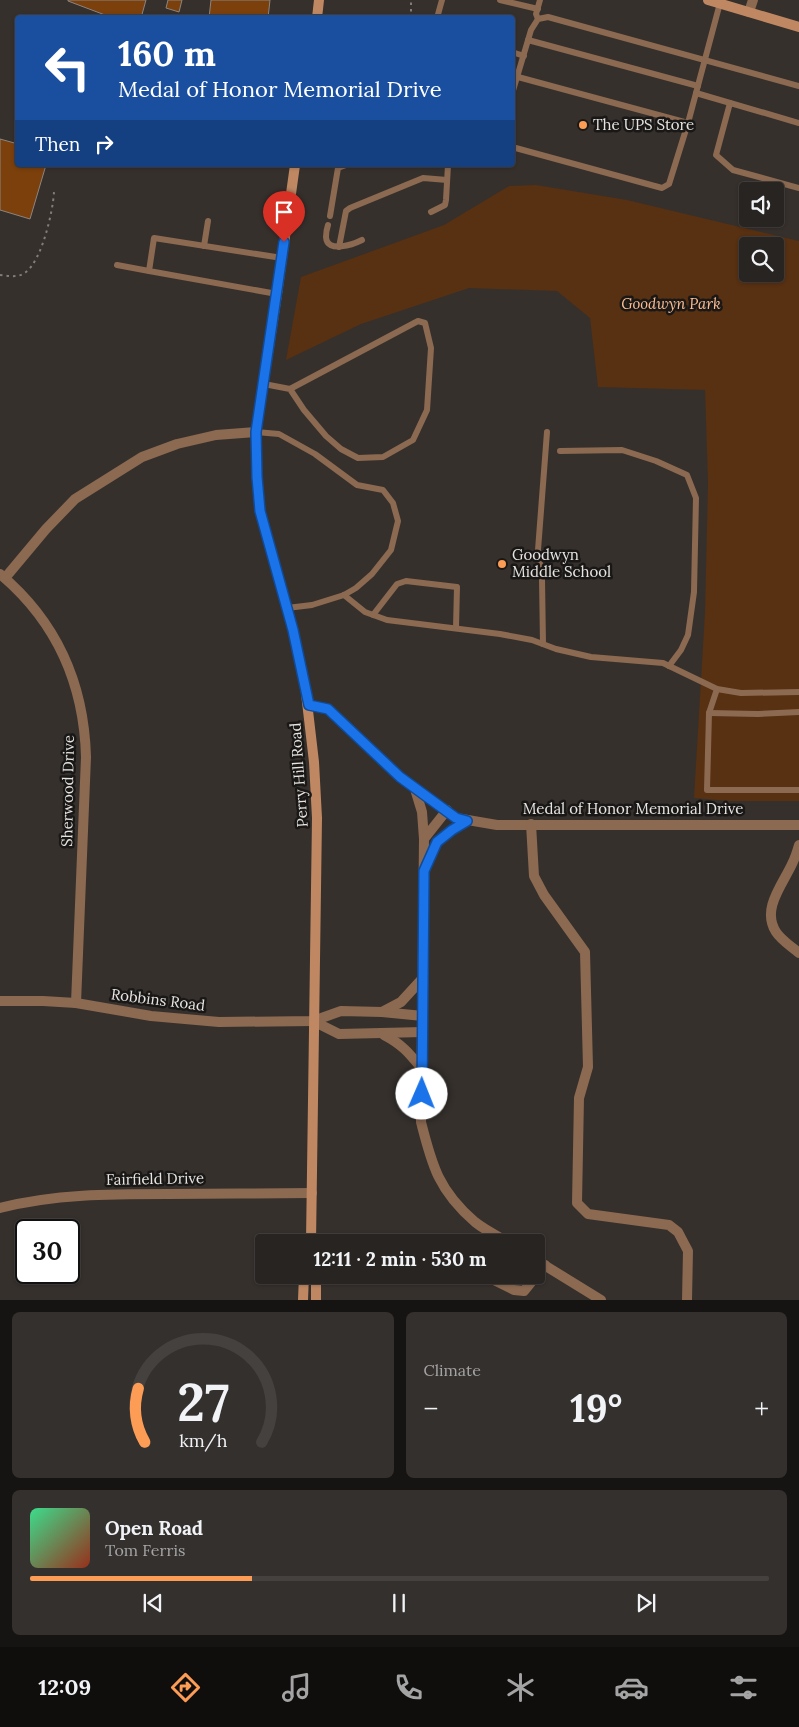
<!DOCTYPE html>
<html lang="en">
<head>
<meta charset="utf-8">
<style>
	body { margin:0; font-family:Lora,serif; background:#34302e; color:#f1f3f6; height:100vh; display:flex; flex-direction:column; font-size:19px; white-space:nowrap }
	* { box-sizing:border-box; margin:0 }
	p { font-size:16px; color:#a5a4a5 }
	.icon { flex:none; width:28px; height:28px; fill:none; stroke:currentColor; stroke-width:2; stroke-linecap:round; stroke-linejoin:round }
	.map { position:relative; height:1300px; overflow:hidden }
	.sheet { display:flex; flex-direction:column; gap:12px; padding:12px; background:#161412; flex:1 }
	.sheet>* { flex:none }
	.top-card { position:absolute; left:15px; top:15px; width:500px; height:152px; border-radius:5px; box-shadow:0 1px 4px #0004,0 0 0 1px #44413f; background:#1a4fa0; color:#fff; overflow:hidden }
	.tools { position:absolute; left:739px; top:182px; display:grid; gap:10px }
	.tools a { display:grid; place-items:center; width:45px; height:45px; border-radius:5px; background:#282421; box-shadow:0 1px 4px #0004,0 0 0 1px #44413f; font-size:25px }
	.speed { position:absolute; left:15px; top:1219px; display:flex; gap:10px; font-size:25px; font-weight:700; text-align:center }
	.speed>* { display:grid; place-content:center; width:65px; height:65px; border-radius:50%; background:#282421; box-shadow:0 1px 4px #0004,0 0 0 1px #44413f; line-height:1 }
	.speed .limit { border:2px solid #111; border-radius:8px; background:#fff; color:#111 }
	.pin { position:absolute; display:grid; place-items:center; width:42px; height:42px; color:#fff; margin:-51px -21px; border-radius:50% 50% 50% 0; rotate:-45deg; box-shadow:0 0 5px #0007 }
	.pin .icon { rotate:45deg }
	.me { position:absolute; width:55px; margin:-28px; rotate:1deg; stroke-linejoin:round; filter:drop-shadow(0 0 4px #0008) }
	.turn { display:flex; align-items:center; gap:18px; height:105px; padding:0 20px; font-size:22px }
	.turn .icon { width:65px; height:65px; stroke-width:2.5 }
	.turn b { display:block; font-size:35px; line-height:42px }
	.then { display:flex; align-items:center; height:48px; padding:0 20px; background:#0003; gap:10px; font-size:19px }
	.big { font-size:38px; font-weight:700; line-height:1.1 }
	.sheet .widget { flex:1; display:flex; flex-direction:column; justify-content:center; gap:8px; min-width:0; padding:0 18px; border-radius:8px; background:#34302e }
	.sheet .dial { align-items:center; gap:0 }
	.dial svg { height:130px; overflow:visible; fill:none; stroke:#44413f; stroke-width:7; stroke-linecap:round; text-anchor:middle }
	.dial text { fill:#f1f3f6; stroke:none }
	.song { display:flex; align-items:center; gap:15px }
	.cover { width:60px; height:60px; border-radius:8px; background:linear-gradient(135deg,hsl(150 70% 55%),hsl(10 70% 35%)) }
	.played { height:5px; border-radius:2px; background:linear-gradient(90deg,#fd9c55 30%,#44413f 30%) }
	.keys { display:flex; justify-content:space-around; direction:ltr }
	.heat { display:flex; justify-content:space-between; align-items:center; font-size:28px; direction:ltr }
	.sheet .tiles { flex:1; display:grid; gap:12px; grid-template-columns:1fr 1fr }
	.widget:last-child { grid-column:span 2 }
	.trip { position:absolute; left:255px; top:1234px; width:290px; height:50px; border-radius:5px; background:#282421; box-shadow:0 1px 4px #0004,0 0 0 1px #44413f; font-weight:700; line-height:50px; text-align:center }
	.tab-bar { display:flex; height:80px; justify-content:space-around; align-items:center; background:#100e0d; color:#a5a4a5 }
	.tab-bar .icon { width:35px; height:35px }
	.tab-bar .current { color:#fd9c55 }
	.tab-bar b { font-size:22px; color:#f1f3f6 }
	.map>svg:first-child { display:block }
	.green { fill:#583012; fill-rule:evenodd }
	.building { fill:#7b400c; stroke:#8b8581 }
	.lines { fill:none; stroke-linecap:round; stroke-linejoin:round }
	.path { stroke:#827d7a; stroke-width:2; stroke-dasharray:2.5 4; stroke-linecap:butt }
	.lane { stroke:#8c6951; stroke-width:6 }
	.street { stroke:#8c6951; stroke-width:10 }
	.secondary { stroke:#bf8862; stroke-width:10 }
	.route-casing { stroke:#114b97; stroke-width:12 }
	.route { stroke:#1a73e8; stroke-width:9 }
	.poi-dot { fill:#fd9c55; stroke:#1a1817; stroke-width:2 }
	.labels { text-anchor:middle; stroke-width:5; stroke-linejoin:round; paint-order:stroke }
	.poi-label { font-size:15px; fill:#e7e4e1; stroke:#1a1817; text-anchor:start }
	.park-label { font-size:15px; font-style:italic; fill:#fdbd91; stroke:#1a1817 }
	.street-label { font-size:15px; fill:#e7e4e1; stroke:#1a1817 }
</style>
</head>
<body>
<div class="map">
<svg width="799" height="1300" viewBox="0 0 799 1300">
	<rect width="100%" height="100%" fill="#35302c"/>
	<path class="green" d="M536,185L627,200L799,241V801H730L694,798L705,612L708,483L705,390L598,387L590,318L557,291L469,288L361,324L286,360L301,277L444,225L509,186ZM748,246H775V274H748Z"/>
	<g class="building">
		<polygon points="68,0 146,0 141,18 113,18 68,1"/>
		<polygon points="168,0 182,0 179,12 166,8"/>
		<polygon points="211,0 270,0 268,18 209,18"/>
		<polygon points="0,139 18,144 18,165 46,165 30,219 0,210"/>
	</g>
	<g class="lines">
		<g class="path">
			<polyline points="411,18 411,0"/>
			<path d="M0,275C9,276 19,278 26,272C42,260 53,211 54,192"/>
		</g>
		<g class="lane">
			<polyline points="500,0 538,9"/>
			<polyline points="437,18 442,0"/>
			<polyline points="538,19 536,14 540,0"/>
			<polyline points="528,40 698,86"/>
			<polyline points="512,52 524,56"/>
			<polyline points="696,93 799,123"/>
			<polyline points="512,94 531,30 538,19 548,17 799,86"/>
			<polyline points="730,103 716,155 733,170 799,188"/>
			<polyline points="688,123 720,3"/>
			<polyline points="512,147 662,188 669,184 688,123 518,77"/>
			<polyline points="431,212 445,205 446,200 448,165"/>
			<polyline points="330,216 338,168 346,165"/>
			<path d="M328,225C327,228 326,233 326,237C327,254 354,244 362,240"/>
			<polyline points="204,246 208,221"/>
			<polyline points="339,247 346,211 350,208 423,178 447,180"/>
			<polyline points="117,265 149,271"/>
			<polyline points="277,294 149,271 154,238 282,258"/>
			<polyline points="264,384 290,389 418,321 425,323 431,348 427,410 413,440 383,457 358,458 341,449 326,436 304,410 290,389"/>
			<polyline points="256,432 279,434 315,454 357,485 383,490 393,503 398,521 391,550 372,574 356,588 344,595 312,605 287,608"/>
			<polyline points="560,451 622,450 656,461 687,475 696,498 694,592 688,635 681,650 669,666"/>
			<polyline points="344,595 365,612 387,620 500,634 532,640 556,649 591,657 663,663 717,689 741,693 799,692"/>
			<polyline points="373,615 397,584 406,581 457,587 456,628"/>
			<polyline points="543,644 542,579 538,550 547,432"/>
			<polyline points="717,689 709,713 707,790 799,790"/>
			<polyline points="709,713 758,714 799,712"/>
		</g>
		<g class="street">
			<polyline points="749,12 753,0"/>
			<path d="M0,574C57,622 84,683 86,757L76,1003"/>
			<polyline points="5,578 46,529 75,499 142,457 177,444 216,435 256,432"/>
			<polyline points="309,705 328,709 400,777 456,818 497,825 799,825"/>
			<polyline points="415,789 422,812 424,839"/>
			<path d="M447,810L424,839L421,1122C432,1166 439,1191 475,1222C485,1230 497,1236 508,1242"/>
			<polyline points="531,824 534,876 544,895 585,952 588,1067 579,1098 577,1203 588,1214 669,1225 678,1232 688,1251 687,1300"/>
			<path d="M799,845C797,852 795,858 792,864C783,884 761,909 776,932C782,941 791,946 799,953"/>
			<polyline points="425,867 437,842 452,830 467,821"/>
			<polyline points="0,1001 43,1001 76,1003 151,1016 219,1022 313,1021 341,1011 382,1012 423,1016"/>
			<polyline points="382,1012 401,1002 423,978"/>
			<polyline points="313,1021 339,1034 423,1032"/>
			<path d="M384,1035C403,1045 409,1053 423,1070"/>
			<path d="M0,1208C54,1194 111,1194 167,1194C215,1194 264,1193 312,1193"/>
			<polyline points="536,1260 601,1300"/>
			<polyline points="484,1275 514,1290 524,1291 545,1265"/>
		</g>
		<g class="secondary">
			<polyline points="708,0 799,27"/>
			<polyline points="317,18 319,0"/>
			<polyline points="295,165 277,294 256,432 257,477 260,511 293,630 305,685 314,762 317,818 311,1242"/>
			<polyline points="316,1275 316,1300"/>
			<polyline points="303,1300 304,1275"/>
		</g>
	</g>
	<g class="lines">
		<defs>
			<polyline id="route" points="284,242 256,432 257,477 260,511 293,630 309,705 328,709 400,777 456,818 467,821 452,830 437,842 424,871 422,1094"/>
		</defs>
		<use href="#route" class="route-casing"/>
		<use href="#route" class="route"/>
	</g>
	<g class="poi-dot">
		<circle cx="583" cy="125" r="5"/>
		<circle cx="502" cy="564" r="5"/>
	</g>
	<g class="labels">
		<g class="poi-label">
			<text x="593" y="130">The UPS Store</text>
			<text x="512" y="560">Goodwyn<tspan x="512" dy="17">Middle School</tspan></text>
		</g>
		<g class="park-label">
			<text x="671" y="309">Goodwyn Park</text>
		</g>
		<g class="street-label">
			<text transform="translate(299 775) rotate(-94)" y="5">Perry Hill Road</text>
			<text transform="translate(68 791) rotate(-89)" y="5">Sherwood Drive</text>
			<text x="633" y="814">Medal of Honor Memorial Drive</text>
			<text transform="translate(158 1000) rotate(7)" y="5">Robbins Road</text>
			<text transform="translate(155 1179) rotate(-1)" y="5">Fairfield Drive</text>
		</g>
	</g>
</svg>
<div class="tools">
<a><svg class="icon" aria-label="sound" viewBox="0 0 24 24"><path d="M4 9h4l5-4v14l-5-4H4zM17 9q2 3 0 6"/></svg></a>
<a><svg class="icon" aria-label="search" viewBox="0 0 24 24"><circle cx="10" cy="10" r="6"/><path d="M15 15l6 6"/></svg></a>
</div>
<div class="speed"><div class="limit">30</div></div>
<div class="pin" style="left:284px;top:242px;background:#d93025"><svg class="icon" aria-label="arrive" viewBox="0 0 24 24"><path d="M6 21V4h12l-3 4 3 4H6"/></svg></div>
<svg class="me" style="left:422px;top:1094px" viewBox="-20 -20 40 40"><circle r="19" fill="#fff"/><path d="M0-13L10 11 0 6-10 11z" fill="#1a73e8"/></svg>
<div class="trip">12:11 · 2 min · 530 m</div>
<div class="top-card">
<div class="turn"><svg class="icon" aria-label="left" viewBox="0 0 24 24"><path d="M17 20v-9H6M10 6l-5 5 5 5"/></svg><div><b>160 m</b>Medal of Honor Memorial Drive</div></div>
<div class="then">Then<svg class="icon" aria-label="right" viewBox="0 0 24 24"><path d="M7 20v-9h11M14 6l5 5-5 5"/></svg></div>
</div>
</div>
<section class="sheet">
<div class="tiles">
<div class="widget dial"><svg viewBox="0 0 100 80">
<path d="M14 69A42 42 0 1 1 86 69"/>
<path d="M14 69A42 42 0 0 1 10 36" stroke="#fd9c55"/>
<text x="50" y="56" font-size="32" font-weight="700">27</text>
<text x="50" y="72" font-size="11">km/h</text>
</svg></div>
<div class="widget"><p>Climate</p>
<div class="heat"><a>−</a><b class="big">19°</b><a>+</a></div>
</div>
<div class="widget">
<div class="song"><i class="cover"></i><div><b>Open Road</b><p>Tom Ferris</p></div></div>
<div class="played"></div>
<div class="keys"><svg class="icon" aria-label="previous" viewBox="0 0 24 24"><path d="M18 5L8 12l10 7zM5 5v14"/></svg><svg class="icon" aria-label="pause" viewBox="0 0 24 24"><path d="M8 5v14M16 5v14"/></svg><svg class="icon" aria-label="next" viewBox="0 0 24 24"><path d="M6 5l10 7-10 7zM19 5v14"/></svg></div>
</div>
</div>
</section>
<nav class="tab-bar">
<b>12:09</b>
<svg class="icon current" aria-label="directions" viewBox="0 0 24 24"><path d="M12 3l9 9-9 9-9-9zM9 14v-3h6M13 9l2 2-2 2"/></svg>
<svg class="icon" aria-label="music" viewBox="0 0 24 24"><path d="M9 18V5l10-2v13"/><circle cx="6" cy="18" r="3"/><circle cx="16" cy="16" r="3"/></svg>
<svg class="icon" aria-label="phone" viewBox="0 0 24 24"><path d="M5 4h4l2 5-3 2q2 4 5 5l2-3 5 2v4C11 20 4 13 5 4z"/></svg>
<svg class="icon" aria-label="climate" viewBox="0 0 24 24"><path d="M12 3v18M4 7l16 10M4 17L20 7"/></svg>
<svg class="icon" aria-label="car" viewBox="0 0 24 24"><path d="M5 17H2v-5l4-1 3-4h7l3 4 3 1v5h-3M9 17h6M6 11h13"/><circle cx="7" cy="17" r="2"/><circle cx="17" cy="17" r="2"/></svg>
<svg class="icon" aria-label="filters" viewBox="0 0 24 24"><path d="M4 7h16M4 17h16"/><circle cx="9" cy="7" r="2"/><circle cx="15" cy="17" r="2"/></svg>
</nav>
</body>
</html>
